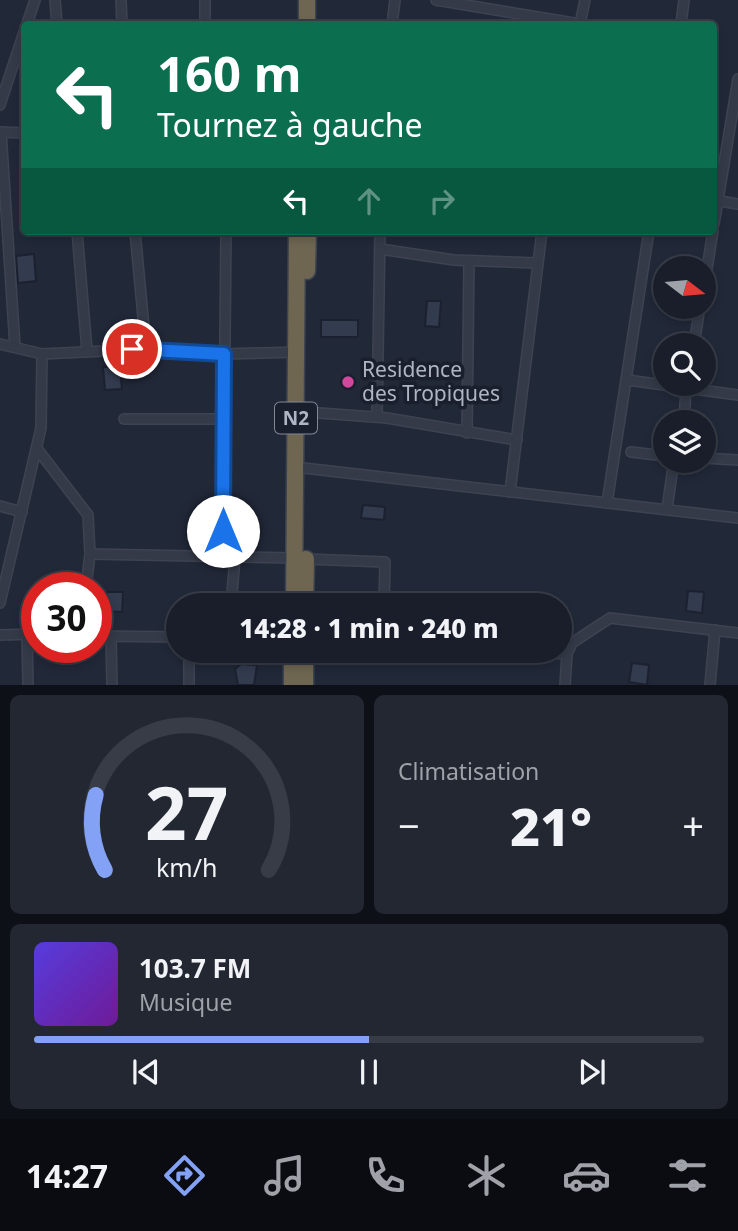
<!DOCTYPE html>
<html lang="fr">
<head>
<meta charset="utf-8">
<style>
	body { margin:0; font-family:"Noto Sans",sans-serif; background:#222732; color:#f1f3f6; height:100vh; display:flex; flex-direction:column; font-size:26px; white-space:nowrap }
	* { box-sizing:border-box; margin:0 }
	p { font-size:23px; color:#9fa2a8 }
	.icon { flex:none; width:38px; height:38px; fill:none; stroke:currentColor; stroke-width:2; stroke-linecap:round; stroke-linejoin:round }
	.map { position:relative; height:685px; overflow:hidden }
	.panel { display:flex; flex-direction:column; gap:10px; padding:10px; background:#0e1017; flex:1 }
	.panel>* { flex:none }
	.top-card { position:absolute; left:21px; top:21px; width:696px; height:214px; border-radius:7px; box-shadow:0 4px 10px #0003,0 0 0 2px #373c47; background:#0b6e4f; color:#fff; overflow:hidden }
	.needle { width:46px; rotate:106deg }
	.buttons { position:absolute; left:653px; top:256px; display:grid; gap:14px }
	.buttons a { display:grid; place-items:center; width:63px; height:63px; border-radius:50%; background:#191e2a; box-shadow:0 4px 10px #0003,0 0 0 2px #373c47; font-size:35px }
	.speed { position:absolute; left:21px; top:572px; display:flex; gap:14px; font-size:35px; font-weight:700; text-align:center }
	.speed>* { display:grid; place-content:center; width:91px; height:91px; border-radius:50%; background:#191e2a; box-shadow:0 4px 10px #0003,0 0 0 2px #373c47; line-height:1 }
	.speed .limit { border:10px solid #d22; background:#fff; color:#111 }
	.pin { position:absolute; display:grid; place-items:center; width:60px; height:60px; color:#fff; margin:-30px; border:4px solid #fff; border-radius:50%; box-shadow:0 2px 7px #0007 }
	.me { position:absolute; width:77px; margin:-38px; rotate:0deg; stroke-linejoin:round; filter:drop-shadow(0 0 5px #0008) }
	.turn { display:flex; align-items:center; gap:24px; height:147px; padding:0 21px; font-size:32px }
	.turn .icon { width:91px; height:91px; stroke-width:2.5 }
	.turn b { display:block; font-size:49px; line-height:60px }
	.lanes { display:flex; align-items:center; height:66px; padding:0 21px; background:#0003; justify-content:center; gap:35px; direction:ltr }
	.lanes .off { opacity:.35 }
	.big { font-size:52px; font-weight:800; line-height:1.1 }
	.panel .tile { flex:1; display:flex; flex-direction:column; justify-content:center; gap:10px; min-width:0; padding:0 24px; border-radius:10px; background:#222732 }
	.panel .dial { align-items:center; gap:0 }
	.dial svg { height:182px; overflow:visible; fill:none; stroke:#373c47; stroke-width:7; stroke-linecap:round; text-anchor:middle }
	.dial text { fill:#f1f3f6; stroke:none }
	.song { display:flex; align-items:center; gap:21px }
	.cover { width:84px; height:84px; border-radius:10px; background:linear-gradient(135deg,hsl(250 70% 55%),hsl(280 70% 35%)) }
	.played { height:7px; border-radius:4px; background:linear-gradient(90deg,#83a2f6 50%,#373c47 50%) }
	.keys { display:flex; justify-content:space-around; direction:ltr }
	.heat { display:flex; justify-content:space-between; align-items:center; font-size:38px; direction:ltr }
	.panel .tiles { flex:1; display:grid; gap:10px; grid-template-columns:1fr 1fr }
	.tile:last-child { grid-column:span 2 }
	.trip { position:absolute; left:166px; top:593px; width:406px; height:70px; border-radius:35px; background:#191e2a; box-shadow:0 4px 10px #0003,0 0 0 2px #373c47; font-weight:800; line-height:70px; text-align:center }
	.dock { display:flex; height:112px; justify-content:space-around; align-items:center; background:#0a0c11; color:#9fa2a8 }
	.dock .icon { width:49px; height:49px }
	.dock .current { color:#83a2f6 }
	.dock b { font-size:32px; color:#f1f3f6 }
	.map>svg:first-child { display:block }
	.building { fill:#333b4f; stroke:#1c212f; stroke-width:2 }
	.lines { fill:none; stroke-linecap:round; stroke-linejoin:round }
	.street-casing { stroke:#3e4352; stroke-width:12 }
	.highway-casing { stroke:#3c4250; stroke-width:19 }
	.street { stroke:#343a48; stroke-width:9 }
	.highway { stroke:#6e6651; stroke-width:16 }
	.route-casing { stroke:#114b97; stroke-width:18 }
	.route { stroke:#1a73e8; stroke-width:12 }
	.hotel-dot { fill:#d1479c; stroke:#1a1f2d; stroke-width:2.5 }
	.labels { text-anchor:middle; stroke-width:7; stroke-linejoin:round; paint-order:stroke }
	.shield { fill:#1a1f2d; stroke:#828897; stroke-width:2 }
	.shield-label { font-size:19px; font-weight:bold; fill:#afb5c5 }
	.poi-label { font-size:21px; fill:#afb5c5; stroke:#1a1f2d; text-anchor:start }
</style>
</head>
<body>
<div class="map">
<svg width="738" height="685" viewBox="0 0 738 685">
	<rect width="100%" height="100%" fill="#212838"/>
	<g class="building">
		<polygon points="34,254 36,281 18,283 16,256"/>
		<polygon points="427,301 441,301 439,327 425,326"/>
		<rect x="321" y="320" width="37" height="17"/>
		<polygon points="120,366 122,389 105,390 103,367"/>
		<polygon points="363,505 385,507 384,520 361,518"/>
		<polygon points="688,591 704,592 702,613 686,611"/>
		<polygon points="107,592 123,592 122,612 104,611"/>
		<polygon points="632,663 649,665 647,685 629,682"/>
		<polygon points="241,664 257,665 254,685 238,685 235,669"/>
	</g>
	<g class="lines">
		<defs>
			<g id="street">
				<polyline points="55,0 57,24"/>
				<polyline points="121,0 122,24"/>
				<polyline points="205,0 205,24"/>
				<polyline points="436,0 580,24"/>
				<polyline points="27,24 35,0"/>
				<polyline points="392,24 395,0"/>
				<polyline points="580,24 585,0"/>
				<polyline points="681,24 684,0"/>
				<polyline points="0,105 24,32"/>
				<polyline points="0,132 24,133"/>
				<polyline points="1,132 15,347"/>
				<polyline points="714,200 738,204"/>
				<polyline points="714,224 738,79"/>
				<polyline points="77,231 87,351"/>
				<polyline points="135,231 146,349"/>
				<polyline points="380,249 454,260 536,263"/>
				<polyline points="704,287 713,231"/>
				<polyline points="0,344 42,354 146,349 224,354 297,352"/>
				<polyline points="694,345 700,306"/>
				<polyline points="627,380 738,395"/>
				<polyline points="306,412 387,418 517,440"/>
				<polyline points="377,417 380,231"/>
				<polyline points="124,419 224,419"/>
				<polyline points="684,422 686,388"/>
				<polyline points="467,433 469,261"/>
				<polyline points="38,450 88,515 90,554 86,588"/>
				<polyline points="631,452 665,456"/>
				<polyline points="704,458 738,460"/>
				<polyline points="295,467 738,518"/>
				<polyline points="510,492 542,231"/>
				<polyline points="607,503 649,231"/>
				<polyline points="0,506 22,512"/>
				<polyline points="667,509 674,460"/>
				<polyline points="90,554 295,558"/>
				<polyline points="223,556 226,231"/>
				<polyline points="306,559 385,562 384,606"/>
				<polyline points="0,603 41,428 42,354"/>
				<polyline points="231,606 235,557"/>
				<polyline points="27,634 28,685"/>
				<polyline points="0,635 37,634"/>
				<polyline points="96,636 178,637"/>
				<polyline points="111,637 112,685"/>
				<polyline points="189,651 189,685"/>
				<polyline points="524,651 567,654 572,643 610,618 738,633"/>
				<polyline points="565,685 567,654"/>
				<polyline points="710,685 715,630"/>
			</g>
			<g id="highway">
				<polyline points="307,24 307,0"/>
				<polyline points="307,271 308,231"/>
				<polyline points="294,606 297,231"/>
				<polyline points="305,606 306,559"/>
				<polyline points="305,651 305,685"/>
				<polyline points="292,685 292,651"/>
			</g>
		</defs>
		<use href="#street" class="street-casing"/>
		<use href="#highway" class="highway-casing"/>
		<use href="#street" class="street"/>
		<use href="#highway" class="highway"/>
	</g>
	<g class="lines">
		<defs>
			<polyline id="route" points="132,349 224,354 223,531"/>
		</defs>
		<use href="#route" class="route-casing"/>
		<use href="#route" class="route"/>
	</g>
	<circle class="hotel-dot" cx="348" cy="382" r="7"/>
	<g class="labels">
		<rect class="shield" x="275" y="402.5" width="42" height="31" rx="5"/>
		<g class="shield-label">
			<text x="296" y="425">N2</text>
		</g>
		<g class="poi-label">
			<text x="362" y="377">Residence<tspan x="362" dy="24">des Tropiques</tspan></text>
		</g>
	</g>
</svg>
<div class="buttons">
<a><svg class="needle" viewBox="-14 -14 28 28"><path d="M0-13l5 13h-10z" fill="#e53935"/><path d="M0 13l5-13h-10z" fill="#9fa2a8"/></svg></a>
<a><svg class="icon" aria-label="search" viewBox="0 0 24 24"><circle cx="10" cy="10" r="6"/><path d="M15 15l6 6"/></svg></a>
<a><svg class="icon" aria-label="layers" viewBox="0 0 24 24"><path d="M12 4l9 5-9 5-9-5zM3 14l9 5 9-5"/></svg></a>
</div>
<div class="speed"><div class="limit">30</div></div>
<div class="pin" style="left:132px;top:349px;background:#d93025"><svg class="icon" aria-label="arrive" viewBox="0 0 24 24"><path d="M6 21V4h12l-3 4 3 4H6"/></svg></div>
<svg class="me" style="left:223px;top:531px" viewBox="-20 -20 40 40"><circle r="19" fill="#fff"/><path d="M0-13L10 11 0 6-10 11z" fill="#1a73e8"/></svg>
<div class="trip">14:28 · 1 min · 240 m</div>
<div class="top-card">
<div class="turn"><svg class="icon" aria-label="left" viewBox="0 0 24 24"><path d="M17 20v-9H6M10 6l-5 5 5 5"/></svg><div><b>160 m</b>Tournez à gauche</div></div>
<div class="lanes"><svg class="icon" aria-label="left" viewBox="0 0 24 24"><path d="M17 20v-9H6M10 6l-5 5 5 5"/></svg><svg class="icon off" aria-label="ahead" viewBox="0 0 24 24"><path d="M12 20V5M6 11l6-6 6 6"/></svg><svg class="icon off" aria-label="right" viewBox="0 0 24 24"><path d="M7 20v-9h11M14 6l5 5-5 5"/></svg></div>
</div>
</div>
<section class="panel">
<div class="tiles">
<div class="tile dial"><svg viewBox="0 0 100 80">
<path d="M14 69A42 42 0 1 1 86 69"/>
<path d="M14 69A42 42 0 0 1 10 36" stroke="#83a2f6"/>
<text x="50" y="56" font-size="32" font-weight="700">27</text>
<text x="50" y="72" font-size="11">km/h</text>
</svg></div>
<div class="tile"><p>Climatisation</p>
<div class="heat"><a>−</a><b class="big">21°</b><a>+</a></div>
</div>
<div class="tile">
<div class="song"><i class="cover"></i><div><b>103.7 FM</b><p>Musique</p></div></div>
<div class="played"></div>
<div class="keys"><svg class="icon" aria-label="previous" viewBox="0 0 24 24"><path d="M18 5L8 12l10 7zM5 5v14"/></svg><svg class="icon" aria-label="pause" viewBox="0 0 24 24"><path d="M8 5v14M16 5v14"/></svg><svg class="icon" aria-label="next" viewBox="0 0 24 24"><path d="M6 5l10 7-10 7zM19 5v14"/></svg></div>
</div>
</div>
</section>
<nav class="dock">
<b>14:27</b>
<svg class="icon current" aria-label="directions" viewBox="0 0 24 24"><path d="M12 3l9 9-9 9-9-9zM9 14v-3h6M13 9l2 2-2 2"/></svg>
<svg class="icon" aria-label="music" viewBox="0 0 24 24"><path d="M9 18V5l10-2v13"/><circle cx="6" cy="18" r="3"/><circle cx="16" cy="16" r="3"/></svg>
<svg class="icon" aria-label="phone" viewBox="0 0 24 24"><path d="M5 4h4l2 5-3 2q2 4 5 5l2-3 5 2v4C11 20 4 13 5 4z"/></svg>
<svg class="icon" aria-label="climate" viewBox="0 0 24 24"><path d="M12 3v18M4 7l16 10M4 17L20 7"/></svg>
<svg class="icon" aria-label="car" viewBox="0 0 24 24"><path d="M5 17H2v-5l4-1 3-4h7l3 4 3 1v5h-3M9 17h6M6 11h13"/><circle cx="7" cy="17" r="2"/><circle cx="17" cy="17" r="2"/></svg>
<svg class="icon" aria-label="filters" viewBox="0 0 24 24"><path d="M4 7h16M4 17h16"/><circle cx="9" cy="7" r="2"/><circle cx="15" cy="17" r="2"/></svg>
</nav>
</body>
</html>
